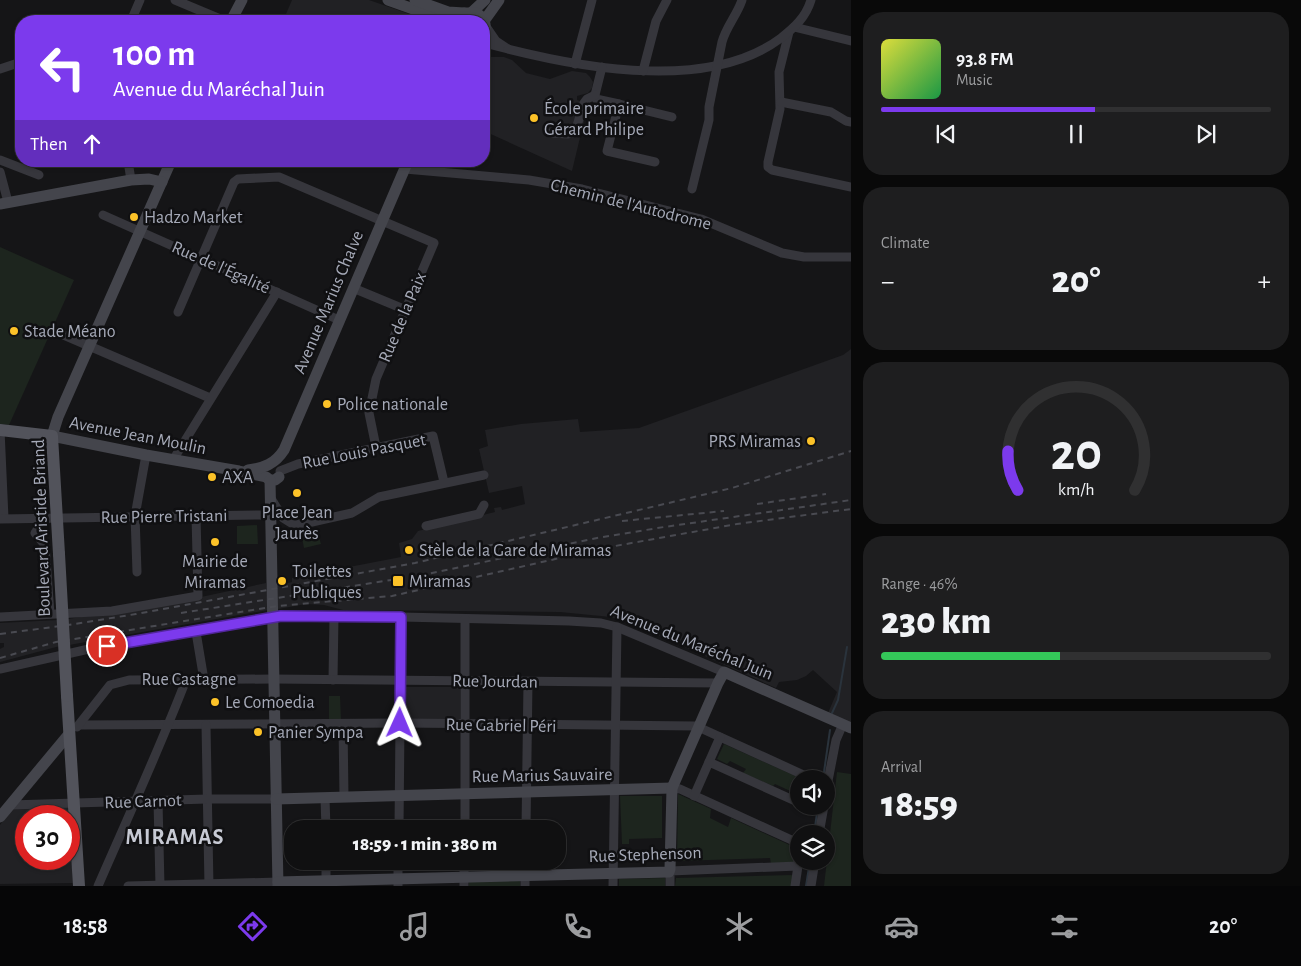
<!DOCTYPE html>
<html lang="en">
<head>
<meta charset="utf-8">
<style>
	body { margin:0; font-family:"Alegreya Sans",sans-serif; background:#1e1e1f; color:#f1f3f6; height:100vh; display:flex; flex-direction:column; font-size:19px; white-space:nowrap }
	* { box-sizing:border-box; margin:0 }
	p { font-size:16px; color:#9c9d9f }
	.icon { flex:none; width:28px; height:28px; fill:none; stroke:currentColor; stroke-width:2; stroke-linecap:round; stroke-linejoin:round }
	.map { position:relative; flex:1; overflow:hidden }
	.sheet { display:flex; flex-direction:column; gap:12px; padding:12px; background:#090909; width:450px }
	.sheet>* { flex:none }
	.hud { position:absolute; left:15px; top:15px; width:475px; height:152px; border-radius:20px; box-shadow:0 1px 4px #0004,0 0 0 1px #303031; background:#7c3aed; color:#fff; overflow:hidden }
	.fabs { position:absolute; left:790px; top:770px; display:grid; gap:10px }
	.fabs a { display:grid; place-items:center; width:45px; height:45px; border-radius:50%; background:#101011; box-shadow:0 1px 4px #0004,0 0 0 1px #303031; font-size:25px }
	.speed { position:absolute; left:15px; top:805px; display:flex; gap:10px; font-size:25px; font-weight:700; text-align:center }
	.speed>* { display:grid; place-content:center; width:65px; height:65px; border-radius:50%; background:#101011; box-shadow:0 1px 4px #0004,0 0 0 1px #303031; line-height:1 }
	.speed .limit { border:8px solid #d22; background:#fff; color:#111 }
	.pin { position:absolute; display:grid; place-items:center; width:42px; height:42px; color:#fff; margin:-21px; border:2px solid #fff; border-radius:50%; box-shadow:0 1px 5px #0007 }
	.me { position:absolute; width:55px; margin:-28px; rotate:1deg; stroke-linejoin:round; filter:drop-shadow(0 0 4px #0008) }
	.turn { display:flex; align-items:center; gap:18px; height:105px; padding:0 15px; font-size:22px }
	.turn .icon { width:65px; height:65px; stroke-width:2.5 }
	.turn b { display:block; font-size:35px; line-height:42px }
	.then { display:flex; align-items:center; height:48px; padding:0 15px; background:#0003; gap:10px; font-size:19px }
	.big { font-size:38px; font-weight:800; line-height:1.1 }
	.sheet .widget { flex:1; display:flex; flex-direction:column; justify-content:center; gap:8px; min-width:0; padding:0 18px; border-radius:20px; background:#1e1e1f }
	.sheet .dial { align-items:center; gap:0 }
	.dial svg { height:130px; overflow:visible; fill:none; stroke:#303031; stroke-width:7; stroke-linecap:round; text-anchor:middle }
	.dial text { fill:#f1f3f6; stroke:none }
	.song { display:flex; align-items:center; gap:15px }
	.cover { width:60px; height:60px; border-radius:8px; background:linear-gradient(135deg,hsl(60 70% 55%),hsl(140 70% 35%)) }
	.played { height:5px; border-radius:2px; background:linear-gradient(90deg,#7c3aed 55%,#303031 55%) }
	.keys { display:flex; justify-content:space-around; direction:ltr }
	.heat { display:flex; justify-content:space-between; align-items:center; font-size:28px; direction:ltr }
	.charge { height:8px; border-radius:4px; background:linear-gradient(90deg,#34c759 46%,#303031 0) }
	.trip { position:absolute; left:284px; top:820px; width:282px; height:50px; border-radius:20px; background:#101011; box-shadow:0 1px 4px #0004,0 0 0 1px #303031; font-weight:800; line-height:50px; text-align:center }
	.dock { display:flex; height:80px; justify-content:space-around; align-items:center; background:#060607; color:#9c9d9f }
	.dock .icon { width:35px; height:35px }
	.dock .on { color:#7c3aed }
	.dock b { font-size:22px; color:#f1f3f6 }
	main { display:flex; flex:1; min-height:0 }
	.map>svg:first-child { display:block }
	.built { fill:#212124 }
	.green { fill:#1d251e }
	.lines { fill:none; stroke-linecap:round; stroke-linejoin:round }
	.stream { stroke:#2a333c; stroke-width:2 }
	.street { stroke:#36363c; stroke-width:9 }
	.secondary { stroke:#44454c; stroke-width:11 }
	.primary { stroke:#52535b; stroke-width:12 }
	.rail { stroke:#494a51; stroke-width:2; stroke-dasharray:6 5; stroke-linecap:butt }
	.street-bridge { stroke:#36363c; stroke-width:9 }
	.primary-bridge { stroke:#52535b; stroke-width:12 }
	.route-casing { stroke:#51269a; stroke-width:12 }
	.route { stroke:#7c3aed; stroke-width:9 }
	.poi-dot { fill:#fcc228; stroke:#101012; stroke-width:2 }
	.labels { text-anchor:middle; stroke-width:5; stroke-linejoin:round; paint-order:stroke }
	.poi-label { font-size:18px; fill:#a6aab8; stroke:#101012; text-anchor:start }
	.street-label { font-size:18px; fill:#a6aab8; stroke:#101012 }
	.district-label { font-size:22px; font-weight:bold; letter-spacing:1px; fill:#c7cad4; stroke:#101012 }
</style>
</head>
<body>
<main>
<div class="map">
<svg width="851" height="886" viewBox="0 0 851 886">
	<rect width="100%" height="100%" fill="#151517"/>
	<g class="built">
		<polygon points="292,0 369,0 412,15 408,21 283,21"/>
		<polygon points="484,57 504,57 512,60 526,73 550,79 572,71 586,73 590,77 593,82 592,88 588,93 577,96 577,100 588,104 572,171 484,131"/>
		<polygon points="851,349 851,723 828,713 837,692 813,670 806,676 797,680 779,682 776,688 640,627 611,617 560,612 343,610 324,605 306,604 278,609 277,581 280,584 284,584 292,582 292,578 401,557 399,543 412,539 418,531 495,512 494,508 501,507 502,510 525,504 522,486 489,493 479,449 488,446 485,430 521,424 578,419 580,432 639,428 843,355"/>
		<polygon points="266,583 268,610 69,645 68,619 187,600"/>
		<polygon points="58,620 60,646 0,662 0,649 4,647 4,643 0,643 0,623"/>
		<rect x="404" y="687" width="56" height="34"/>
		<polygon points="68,807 68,816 26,816 26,859 69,859 69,821 73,883 0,884 0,825 13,808"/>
	</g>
	<g class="green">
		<polygon points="0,247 74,280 9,425 0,424"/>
		<polygon points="257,525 258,544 237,544 237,526"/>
		<polygon points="318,534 321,544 304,548 302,538"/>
		<polygon points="329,696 340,696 341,720 329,720"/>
		<polygon points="724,744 802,779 799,779 799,795 775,784 773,786 743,773 746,769 730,761 727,764 717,759"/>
		<polygon points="837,772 851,774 851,886 824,886"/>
		<polygon points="678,794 711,809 710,818 728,827 731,818 794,847 794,863 771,864 770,858 677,861"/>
		<polygon points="620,796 662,796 662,838 629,839 629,844 622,844"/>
		<polygon points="793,875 791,886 675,886 676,878"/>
		<polygon points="665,878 665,886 619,886 619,879"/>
		<polygon points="520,880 520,886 469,886 469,881"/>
	</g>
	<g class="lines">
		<g class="stream">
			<polyline points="832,713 838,700 847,647"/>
			<polyline points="823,779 830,730"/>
			<polyline points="814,834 818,806"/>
			<polyline points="806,886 810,861"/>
		</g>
		<g class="street">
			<polyline points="175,0 225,21"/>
			<polyline points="131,21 140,0"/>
			<polyline points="794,27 851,41"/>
			<polyline points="789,32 779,72 780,109 768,162 768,167 772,170 851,187"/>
			<polyline points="484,43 508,49 496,41 485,25"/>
			<path d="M508,49C588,69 710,91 781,38C795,27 806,17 811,0"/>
			<polyline points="575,64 592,0"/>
			<polyline points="602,67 595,95 596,99 619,104 607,151 655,162"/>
			<polyline points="0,69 21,62"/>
			<polyline points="643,71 656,21 667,0"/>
			<polyline points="781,102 831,112 846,121 851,122"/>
			<polyline points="619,104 672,117"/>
			<polyline points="550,133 568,134 575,132 584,103 587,99 595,95"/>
			<polyline points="0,160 39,175"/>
			<polyline points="128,161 131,180"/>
			<polyline points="405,169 529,180 582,189 701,219 782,253 804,257 851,257"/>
			<polyline points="0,172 8,202"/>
			<path d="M692,189L709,120V107L722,42C726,27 737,15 742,0"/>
			<polyline points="103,215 339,320"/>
			<polyline points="353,288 406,310"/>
			<polyline points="178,312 234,182 238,179 279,177 434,243 376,379 369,413 376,447"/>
			<polyline points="52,330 210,398"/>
			<polyline points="0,430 4,518"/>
			<polyline points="173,460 277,292"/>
			<polyline points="280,471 298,464 433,436 444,482"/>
			<polyline points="272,500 283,518 291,523 303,524 352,513 379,497 484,475"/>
			<polyline points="39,518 39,527 35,533 45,545 50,614"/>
			<polyline points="0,519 262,515 269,512"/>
			<polyline points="426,526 479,514 484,505"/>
			<polyline points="137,572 135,516 146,455"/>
			<polyline points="0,617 112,611 198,596 196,516"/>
			<polyline points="277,617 401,617 569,621 601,623 617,627 724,672"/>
			<polyline points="196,632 204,680"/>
			<polyline points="0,669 89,649 266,619"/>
			<polyline points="333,680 334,616"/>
			<polyline points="343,724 344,797"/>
			<polyline points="79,725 400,723 696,726 808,777 808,779"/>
			<polyline points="206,725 209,886"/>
			<polyline points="77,727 110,685 129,680 273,679 718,683"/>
			<polyline points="709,762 720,737"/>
			<polyline points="672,788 680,789 798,843 798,866 795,886"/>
			<polyline points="826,791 836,740 843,724"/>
			<polyline points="694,796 709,762 793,800 799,801"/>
			<polyline points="325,798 326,829"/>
			<polyline points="158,801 160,886"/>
			<polyline points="10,805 207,799 276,799"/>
			<polyline points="399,829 401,617"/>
			<polyline points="465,829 465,619"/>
			<polyline points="526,829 528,682"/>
			<polyline points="819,834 824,806"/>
			<polyline points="326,861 326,886"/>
			<path d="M98,886C128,817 159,750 186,680"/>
			<polyline points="128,886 278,882"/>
			<polyline points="398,886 398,861"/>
			<polyline points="464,886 464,861"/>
			<polyline points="525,886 525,861"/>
			<polyline points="613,886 617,627"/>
			<polyline points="670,886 670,871 798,866"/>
			<polyline points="811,886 815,861"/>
		</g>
		<g class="secondary">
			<polyline points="388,0 447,21"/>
			<polyline points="415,0 448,12 464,13"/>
			<polyline points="472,12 485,0"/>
			<polyline points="231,21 242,0"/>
			<path d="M456,21L464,13H476C484,17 487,24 484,33"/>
			<polyline points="484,21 499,0"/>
			<polyline points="171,161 58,417 52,436 146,455 239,471 266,477 270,480 275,480 279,477"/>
			<polyline points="0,204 131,180 149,179 162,182"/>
			<path d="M248,470C264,468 275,464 284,450L408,161"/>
			<polyline points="270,480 278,886"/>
			<polyline points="276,799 672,788"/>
			<polyline points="0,817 69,734"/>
			<polyline points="278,882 669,872 670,869 672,788 718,683 724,672 851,728"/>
		</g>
		<g class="primary">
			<polyline points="0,430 52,436 59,554"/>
			<polyline points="67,696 79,886"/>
		</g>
		<g class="rail">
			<polyline points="757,504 826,494"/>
			<polyline points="622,521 724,511"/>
			<polyline points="181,613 423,575 597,538 664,527 851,500"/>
			<polyline points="0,634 68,625 136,614 415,563 732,488 851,451"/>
			<polyline points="0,658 56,642 277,606 392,596 604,548 737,524 851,509"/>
		</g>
		<polyline class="street-bridge" points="266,619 277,617"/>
		<polyline class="primary-bridge" points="59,554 67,696"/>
	</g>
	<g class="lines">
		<defs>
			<polyline id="route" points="107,646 281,616 401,617 400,723"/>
		</defs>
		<use href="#route" class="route-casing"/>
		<use href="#route" class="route"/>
	</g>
	<g class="poi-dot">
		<circle cx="534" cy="118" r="5"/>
		<circle cx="134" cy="217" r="5"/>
		<circle cx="14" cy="331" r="5"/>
		<circle cx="327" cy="404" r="5"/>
		<circle cx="811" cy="441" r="5"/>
		<circle cx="212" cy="477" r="5"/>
		<circle cx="297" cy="493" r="5"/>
		<circle cx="215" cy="542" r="5"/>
		<circle cx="409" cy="550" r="5"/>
		<circle cx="282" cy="581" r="5"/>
		<rect x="392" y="575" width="12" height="12" rx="2.5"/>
		<circle cx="215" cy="702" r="5"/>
		<circle cx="258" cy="732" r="5"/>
	</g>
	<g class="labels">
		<g class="poi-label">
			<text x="544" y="114">École primaire<tspan x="544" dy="21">Gérard Philipe</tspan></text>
			<text x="144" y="223">Hadzo Market</text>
			<text x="24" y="337">Stade Méano</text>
			<text x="337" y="410">Police nationale</text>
			<text x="801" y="447" text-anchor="end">PRS Miramas</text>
			<text x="222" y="483">AXA</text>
			<text x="297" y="518" text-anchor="middle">Place Jean<tspan x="297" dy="21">Jaurès</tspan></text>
			<text x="419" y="556">Stèle de la Gare de Miramas</text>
			<text x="215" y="567" text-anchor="middle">Mairie de<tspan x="215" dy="21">Miramas</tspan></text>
			<text x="292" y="577">Toilettes<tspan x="292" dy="21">Publiques</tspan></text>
			<text x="409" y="587">Miramas</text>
			<text x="225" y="708">Le Comoedia</text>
			<text x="268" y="738">Panier Sympa</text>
		</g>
		<g class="street-label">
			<text transform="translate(631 204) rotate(14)" y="6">Chemin de l'Autodrome</text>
			<text transform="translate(221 267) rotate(24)" y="6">Rue de l'Égalité</text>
			<text transform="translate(328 302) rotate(-67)" y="6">Avenue Marius Chalve</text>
			<text transform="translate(402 317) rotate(-67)" y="6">Rue de la Paix</text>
			<text transform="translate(138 435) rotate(11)" y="6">Avenue Jean Moulin</text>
			<text transform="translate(364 451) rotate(-11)" y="6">Rue Louis Pasquet</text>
			<text transform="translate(164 516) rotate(-1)" y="6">Rue Pierre Tristani</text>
			<text transform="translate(41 528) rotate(-92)" y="6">Boulevard Aristide Briand</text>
			<text transform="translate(692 642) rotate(22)" y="6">Avenue du Maréchal Juin</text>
			<text x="189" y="685">Rue Castagne</text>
			<text transform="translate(495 681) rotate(1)" y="6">Rue Jourdan</text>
			<text transform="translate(501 725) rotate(1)" y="6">Rue Gabriel Péri</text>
			<text transform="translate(542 775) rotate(-1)" y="6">Rue Marius Sauvaire</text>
			<text transform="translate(143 801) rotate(-2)" y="6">Rue Carnot</text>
			<text transform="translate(645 854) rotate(-2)" y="6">Rue Stephenson</text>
		</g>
		<g class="district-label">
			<text x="175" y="844">MIRAMAS</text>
		</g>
	</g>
</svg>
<div class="fabs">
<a><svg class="icon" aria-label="sound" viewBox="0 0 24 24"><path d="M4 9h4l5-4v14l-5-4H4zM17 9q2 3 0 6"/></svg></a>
<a><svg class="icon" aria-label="layers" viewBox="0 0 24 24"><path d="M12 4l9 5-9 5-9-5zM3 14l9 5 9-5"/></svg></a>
</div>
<div class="speed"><div class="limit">30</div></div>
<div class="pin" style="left:107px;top:646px;background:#d93025"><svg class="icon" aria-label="arrive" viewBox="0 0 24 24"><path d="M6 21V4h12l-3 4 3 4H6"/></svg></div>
<svg class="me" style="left:400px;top:723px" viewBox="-20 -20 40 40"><path d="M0-17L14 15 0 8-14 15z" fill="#7c3aed" stroke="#fff" stroke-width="4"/></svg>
<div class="trip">18:59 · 1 min · 380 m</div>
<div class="hud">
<div class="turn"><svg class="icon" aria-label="left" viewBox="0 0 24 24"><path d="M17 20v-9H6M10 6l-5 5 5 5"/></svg><div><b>100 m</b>Avenue du Maréchal Juin</div></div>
<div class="then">Then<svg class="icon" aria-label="ahead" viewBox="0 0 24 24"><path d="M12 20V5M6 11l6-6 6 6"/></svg></div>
</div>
</div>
<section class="sheet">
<div class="widget">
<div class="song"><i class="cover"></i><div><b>93.8 FM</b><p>Music</p></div></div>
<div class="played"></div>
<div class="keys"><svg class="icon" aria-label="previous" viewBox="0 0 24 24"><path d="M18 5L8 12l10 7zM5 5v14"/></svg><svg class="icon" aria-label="pause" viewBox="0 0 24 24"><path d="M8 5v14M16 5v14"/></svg><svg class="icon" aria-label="next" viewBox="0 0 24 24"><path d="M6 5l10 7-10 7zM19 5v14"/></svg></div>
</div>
<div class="widget"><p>Climate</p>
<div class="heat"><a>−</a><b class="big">20°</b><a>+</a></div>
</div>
<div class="widget dial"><svg viewBox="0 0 100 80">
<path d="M14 69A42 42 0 1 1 86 69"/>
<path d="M14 69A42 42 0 0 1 8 45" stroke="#7c3aed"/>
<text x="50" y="56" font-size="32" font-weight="700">20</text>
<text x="50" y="72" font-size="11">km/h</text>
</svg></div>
<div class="widget"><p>Range · 46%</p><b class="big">230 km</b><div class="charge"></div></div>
<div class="widget"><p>Arrival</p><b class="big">18:59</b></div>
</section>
</main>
<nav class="dock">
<b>18:58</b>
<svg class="icon on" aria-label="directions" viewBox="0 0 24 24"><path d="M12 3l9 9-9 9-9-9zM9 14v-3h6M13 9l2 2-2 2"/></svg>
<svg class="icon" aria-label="music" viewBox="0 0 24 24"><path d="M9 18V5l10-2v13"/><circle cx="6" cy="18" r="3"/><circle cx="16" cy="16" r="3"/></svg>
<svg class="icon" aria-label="phone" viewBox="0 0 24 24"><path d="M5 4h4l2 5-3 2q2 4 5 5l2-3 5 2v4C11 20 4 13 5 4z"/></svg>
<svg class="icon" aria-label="climate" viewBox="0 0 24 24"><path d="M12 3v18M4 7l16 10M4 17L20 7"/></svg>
<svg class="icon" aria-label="car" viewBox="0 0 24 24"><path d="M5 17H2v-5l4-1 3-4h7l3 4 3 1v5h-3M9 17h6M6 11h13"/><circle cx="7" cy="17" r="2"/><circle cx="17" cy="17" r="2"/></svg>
<svg class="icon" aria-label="filters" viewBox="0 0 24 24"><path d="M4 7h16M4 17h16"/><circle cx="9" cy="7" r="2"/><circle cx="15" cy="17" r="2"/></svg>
<b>20°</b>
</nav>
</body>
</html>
